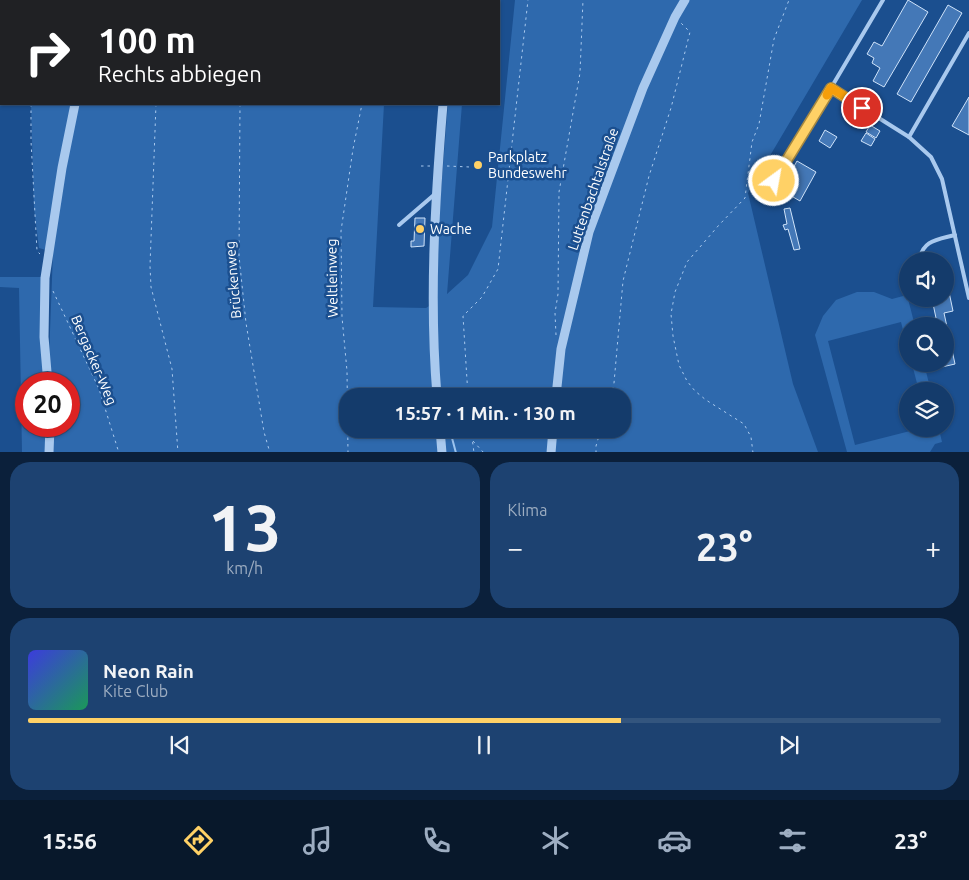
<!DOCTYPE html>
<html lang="de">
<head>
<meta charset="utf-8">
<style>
	body { margin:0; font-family:Ubuntu,sans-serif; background:#1d4271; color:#f1f3f6; height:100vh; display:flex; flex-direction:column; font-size:19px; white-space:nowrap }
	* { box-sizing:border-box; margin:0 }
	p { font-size:16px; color:#9dadc1 }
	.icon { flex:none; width:28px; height:28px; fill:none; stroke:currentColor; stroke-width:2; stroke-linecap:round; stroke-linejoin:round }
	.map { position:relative; height:452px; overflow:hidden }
	.panel { display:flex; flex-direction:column; gap:10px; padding:10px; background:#0b203b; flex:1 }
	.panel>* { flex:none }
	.guide { position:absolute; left:0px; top:0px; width:500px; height:105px; box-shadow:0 1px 4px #0004,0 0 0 1px #33557e; background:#202124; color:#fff; overflow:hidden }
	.controls { position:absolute; left:899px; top:252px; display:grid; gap:10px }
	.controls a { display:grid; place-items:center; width:55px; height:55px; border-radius:50%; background:#143b6b; box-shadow:0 1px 4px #0004,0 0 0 1px #33557e; font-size:25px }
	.speed { position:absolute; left:15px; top:372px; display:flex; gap:10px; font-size:25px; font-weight:700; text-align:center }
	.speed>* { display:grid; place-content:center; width:65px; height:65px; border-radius:50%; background:#143b6b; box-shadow:0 1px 4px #0004,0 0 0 1px #33557e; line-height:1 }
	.speed .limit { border:8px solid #d22; background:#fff; color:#111 }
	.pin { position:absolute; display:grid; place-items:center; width:42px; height:42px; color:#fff; margin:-21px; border:2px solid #fff; border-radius:50%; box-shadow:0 1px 5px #0007 }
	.me { position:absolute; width:55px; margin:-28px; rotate:32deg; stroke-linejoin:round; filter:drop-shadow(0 0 4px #0008) }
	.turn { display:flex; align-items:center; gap:18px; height:105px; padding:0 15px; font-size:22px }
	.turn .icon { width:65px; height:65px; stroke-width:2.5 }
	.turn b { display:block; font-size:35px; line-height:42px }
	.big { font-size:38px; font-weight:700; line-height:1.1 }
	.panel .widget { flex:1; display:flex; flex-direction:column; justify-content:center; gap:8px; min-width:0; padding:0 18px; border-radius:20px; background:#1d4271 }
	.panel .dial { align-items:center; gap:0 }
	.dial b { font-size:65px; line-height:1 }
	.song { display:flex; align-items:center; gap:15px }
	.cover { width:60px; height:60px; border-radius:8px; background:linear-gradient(135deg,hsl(240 70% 55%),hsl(150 70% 35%)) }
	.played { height:5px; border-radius:2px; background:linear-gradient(90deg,#ffd166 65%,#33557e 65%) }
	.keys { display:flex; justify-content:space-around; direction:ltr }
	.heat { display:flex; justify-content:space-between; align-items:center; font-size:28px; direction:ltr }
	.panel .tiles { flex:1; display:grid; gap:10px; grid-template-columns:1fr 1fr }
	.widget:last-child { grid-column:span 2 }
	.trip { position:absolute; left:339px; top:388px; width:292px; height:50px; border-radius:20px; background:#143b6b; box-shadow:0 1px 4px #0004,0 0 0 1px #33557e; font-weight:700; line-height:50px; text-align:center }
	.tab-bar { display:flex; height:80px; justify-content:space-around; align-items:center; background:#08182b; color:#9dadc1 }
	.tab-bar .icon { width:35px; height:35px }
	.tab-bar .current { color:#ffd166 }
	.tab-bar b { font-size:22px; color:#f1f3f6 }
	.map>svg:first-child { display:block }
	.green { fill:#2e69ad; fill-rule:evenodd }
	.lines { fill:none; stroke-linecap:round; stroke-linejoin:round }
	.stream { stroke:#9cc4f0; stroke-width:2 }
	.building { fill:#4478b7; stroke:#cfe3fa }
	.path { stroke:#a9c9ee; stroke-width:1; stroke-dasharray:2.5 4; stroke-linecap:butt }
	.service { stroke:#a9c9ee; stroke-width:4 }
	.tertiary { stroke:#a9c9ee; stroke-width:9 }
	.route-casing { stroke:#a68842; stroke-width:12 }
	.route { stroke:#ffd166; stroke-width:9 }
	.slow { stroke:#f59e0b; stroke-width:9 }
	.poi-dot { fill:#ffd166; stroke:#1b4f8f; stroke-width:2 }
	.labels { text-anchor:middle; stroke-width:5; stroke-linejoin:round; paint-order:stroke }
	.poi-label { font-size:14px; fill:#fff; stroke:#1b4f8f; text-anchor:start }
	.street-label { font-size:14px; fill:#fff; stroke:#1b4f8f }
</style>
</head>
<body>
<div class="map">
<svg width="969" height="453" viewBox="0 0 969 453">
	<rect width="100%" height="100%" fill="#1b4f8f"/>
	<g class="green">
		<polygon points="30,0 390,0 390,1"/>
		<path d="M515,0H862L748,193L793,384L818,452H22L19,288L0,287V277H41V341L47,384H26V426H69V384H48L53,252L39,248L34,208L31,104H384L373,307L426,308L437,301L438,227L448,104H462L447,294L468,275L492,227ZM348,396H622V429H348Z"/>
		<polygon points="857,292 874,292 892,299 907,295 915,326 908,326 907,346 901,322 828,341 855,445 918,429 939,429 942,442 935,444 930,452 847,452 815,335 823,316 836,300"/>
		<polygon points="912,364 924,364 931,391 919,391"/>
	</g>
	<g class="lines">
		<polyline class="stream" points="452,438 456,453"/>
	</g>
	<g class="building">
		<polygon points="401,0 436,0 401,1"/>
		<polygon points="908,0 928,12 884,87 873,81 880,68 872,63 874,58 867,54 874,42 882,46"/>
		<polygon points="948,5 962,13 911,102 897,94"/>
		<polygon points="969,97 969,135 952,126"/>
		<polygon points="870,125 880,131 876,138 866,132"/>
		<polygon points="825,130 837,137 830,148 819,141"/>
		<polygon points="866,133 875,139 871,146 861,141"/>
		<polygon points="797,161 816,172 800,201 781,190"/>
		<polygon points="790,208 800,249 794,250 788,229 785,230 783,225 787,224 784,209"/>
		<polygon points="415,218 425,218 424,246 411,247 411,241 414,241"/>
		<polygon points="949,292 953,311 944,313 955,364 933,369 932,364 945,364 945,326 924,326 923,321 936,318 932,299 945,299 945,293"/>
	</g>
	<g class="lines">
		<g class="path">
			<polyline points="30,0 30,1"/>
			<polyline points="152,0 152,1"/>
			<polyline points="232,0 232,1"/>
			<polyline points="327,0 327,1"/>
			<polyline points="371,1 371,0"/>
			<polyline points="31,104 31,141 37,251 40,254"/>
			<polyline points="156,104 150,266 151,287 172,369 178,453"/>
			<polyline points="240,104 239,256 246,323 264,432 270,453"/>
			<polyline points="421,166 430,166"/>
			<polyline points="447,166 470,167"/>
			<polyline points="53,291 99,389 119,453"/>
			<polyline points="556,335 555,313 558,294 559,192 580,73 583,0"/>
			<polyline points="468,396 463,316 482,297 498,269 528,0"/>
			<polyline points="611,396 614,383 623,281 649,176 671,108 690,32 681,23"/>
			<polyline points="471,429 474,453"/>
			<polyline points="473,441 484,453"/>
			<polyline points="348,453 347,371 342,317 341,231 353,149 362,104"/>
			<polyline points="596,453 596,446 601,429"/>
			<polyline points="753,453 751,437 744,424 706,400 695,391 687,381 679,365 673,336 671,314 675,292 687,262 719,225 745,198 752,142 759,124 774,39 789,0"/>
		</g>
		<g class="service">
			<polyline points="883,0 831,88 909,137 931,157 942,179 969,298"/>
			<polyline points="909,137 969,33"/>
			<polyline points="774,181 831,88"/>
			<polyline points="399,225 435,194"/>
			<path d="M919,261C923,240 936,240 955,235"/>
		</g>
		<g class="tertiary">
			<polyline points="97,1 97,0"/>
			<polyline points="454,1 454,0"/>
			<polyline points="48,384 44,337 45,278 62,168 75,104"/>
			<path d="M437,396C429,299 435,200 443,104"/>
			<polyline points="556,396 561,349 589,232 643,88 675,17 685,0"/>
			<polyline points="440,429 442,453"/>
			<polyline points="49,453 50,426"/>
			<polyline points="551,453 553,429"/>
		</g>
	</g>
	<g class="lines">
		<defs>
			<polyline id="route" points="774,181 831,88 862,108"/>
		</defs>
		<use href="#route" class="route-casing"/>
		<use href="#route" class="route"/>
		<polyline class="slow" points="827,95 831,88 849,99"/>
	</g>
	<g class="poi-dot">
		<circle cx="478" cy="165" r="5"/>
		<circle cx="420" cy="229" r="5"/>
	</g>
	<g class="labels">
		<g class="poi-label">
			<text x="488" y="162">Parkplatz<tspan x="488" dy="16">Bundeswehr</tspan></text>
			<text x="430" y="234">Wache</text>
		</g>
		<g class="street-label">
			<text transform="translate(593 189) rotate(-71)" y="5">Luttenbachtalstraße</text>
			<text transform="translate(332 278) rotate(-91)" y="5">Weltleinweg</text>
			<text transform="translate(233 280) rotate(-95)" y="5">Brückenweg</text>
			<text transform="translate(94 360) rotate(67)" y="5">Bergacker-Weg</text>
		</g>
	</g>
</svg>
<div class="controls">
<a><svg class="icon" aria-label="sound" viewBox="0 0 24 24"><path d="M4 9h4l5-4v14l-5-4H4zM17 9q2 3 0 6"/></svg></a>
<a><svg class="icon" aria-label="search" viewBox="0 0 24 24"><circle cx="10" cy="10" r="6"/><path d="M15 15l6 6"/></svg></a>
<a><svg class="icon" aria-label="layers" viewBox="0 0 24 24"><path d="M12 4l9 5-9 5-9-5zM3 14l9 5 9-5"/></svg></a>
</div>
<div class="speed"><div class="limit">20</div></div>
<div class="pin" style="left:862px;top:108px;background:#d93025"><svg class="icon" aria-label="arrive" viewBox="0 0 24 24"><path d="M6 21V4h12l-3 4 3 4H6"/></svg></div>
<svg class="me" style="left:774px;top:181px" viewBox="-20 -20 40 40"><circle r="17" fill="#ffd166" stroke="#fff" stroke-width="3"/><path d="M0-11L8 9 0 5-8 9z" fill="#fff"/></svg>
<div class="trip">15:57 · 1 Min. · 130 m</div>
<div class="guide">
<div class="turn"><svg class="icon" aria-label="right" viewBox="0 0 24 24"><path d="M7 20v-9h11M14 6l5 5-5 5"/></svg><div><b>100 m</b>Rechts abbiegen</div></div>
</div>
</div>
<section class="panel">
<div class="tiles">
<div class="widget dial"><b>13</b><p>km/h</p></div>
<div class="widget"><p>Klima</p>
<div class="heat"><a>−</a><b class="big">23°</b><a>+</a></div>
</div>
<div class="widget">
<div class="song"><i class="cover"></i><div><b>Neon Rain</b><p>Kite Club</p></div></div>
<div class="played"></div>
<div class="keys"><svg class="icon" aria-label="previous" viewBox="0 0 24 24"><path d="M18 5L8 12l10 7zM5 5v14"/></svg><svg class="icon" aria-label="pause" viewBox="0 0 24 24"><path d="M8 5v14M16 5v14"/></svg><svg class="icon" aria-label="next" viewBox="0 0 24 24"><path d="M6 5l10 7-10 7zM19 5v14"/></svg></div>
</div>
</div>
</section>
<nav class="tab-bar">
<b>15:56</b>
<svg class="icon current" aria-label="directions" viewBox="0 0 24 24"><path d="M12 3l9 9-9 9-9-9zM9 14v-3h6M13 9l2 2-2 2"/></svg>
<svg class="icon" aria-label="music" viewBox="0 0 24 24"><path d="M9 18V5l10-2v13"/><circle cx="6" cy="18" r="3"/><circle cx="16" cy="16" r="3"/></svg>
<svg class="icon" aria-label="phone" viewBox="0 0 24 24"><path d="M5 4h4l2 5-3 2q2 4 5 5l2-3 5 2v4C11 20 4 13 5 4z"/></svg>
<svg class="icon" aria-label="climate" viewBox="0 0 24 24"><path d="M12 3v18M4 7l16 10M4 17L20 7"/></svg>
<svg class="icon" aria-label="car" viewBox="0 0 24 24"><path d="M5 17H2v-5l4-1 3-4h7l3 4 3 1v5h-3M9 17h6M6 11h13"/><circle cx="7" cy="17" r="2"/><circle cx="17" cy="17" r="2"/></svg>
<svg class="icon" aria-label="filters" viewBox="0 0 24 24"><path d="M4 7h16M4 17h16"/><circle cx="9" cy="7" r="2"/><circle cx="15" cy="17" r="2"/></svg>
<b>23°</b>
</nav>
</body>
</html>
